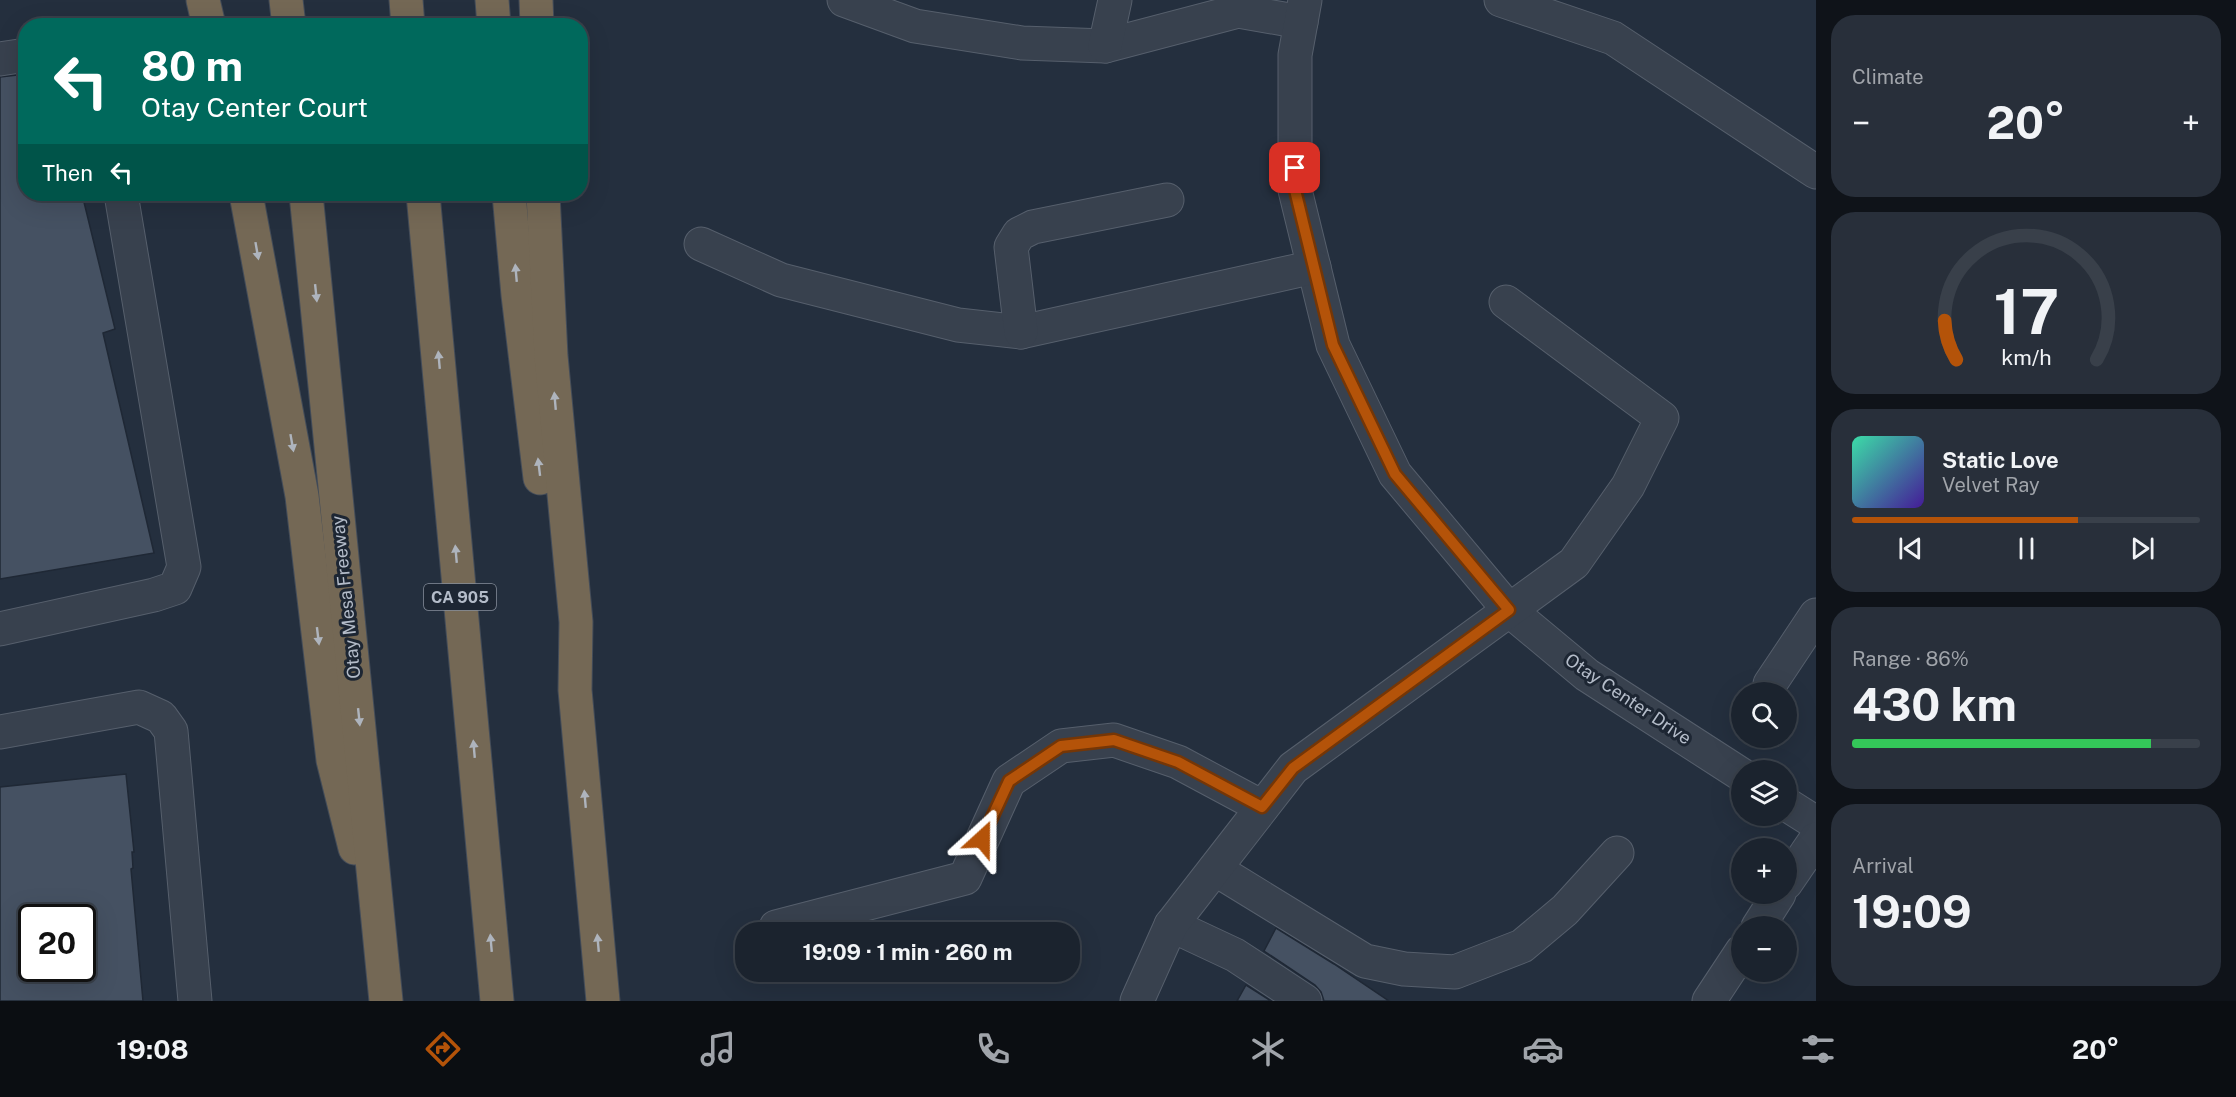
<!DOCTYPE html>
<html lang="en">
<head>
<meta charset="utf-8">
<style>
	body { margin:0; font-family:"Public Sans",sans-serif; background:#282f3a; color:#f1f3f6; height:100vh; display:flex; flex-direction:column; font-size:22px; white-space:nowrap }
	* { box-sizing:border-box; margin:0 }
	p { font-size:20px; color:#a0a4aa }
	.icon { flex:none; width:33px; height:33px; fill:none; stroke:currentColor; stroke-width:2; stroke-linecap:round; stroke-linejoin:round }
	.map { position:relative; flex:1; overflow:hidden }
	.side { display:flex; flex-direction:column; gap:15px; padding:15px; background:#0f1319; width:420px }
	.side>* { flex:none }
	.hud { position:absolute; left:18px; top:18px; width:570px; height:183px; border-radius:24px; box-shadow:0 6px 24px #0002,0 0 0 2px #39404a; background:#00695c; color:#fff; overflow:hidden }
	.controls { position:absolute; left:1731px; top:682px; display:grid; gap:12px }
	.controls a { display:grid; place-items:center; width:66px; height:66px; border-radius:50%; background:#1b232e; box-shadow:0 6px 24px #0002,0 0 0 2px #39404a; font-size:30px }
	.speed { position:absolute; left:18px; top:904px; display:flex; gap:12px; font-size:30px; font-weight:700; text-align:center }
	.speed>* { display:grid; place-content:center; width:78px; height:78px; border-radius:50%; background:#1b232e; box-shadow:0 6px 24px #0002,0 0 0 2px #39404a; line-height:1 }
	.speed .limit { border:3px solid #111; border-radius:9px; background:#fff; color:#111 }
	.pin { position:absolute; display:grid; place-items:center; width:51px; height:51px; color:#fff; margin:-26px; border-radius:12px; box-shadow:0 3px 9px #0006 }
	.me { position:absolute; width:66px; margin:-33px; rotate:24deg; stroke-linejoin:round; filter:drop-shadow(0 0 4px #0008) }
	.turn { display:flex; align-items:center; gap:21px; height:126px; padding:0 24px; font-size:27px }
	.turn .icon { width:78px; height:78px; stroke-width:2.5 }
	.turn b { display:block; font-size:42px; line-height:51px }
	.then { display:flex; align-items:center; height:57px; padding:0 24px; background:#0003; gap:12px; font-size:22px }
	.big { font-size:45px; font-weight:700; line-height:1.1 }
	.side .tile { flex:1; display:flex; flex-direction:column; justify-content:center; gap:9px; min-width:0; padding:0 21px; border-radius:24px; background:#282f3a }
	.side .dial { align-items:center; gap:0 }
	.dial svg { height:156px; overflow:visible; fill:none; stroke:#39404a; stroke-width:7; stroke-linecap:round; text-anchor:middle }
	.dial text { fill:#f1f3f6; stroke:none }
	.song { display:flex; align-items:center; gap:18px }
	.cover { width:72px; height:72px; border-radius:9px; background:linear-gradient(135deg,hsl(160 70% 55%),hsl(260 70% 35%)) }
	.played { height:6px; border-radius:3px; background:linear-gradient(90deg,#b45309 65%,#39404a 65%) }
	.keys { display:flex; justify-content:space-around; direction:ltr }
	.heat { display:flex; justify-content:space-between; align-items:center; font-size:33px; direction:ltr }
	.charge { height:9px; border-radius:4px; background:linear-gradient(90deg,#34c759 86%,#39404a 0) }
	.trip { position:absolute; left:735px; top:922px; width:345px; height:60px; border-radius:24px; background:#1b232e; box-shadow:0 6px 24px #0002,0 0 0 2px #39404a; font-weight:700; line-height:60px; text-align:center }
	.tabs { display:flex; height:96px; justify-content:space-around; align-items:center; background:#0b0e12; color:#a0a4aa }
	.tabs .icon { width:42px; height:42px }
	.tabs .on { color:#b45309 }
	.tabs b { font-size:27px; color:#f1f3f6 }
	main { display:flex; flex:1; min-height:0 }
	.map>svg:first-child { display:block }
	.building { fill:#455162; stroke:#1f2835; stroke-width:1.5; fill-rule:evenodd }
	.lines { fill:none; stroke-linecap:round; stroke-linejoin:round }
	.minor-casing { stroke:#565f6c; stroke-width:35 }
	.highway-casing { stroke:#434c59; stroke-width:35 }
	.minor { stroke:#38414e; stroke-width:33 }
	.highway { stroke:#746855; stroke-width:33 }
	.oneway { fill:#aeb4bd }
	.route-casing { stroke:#753606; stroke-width:15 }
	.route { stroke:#b45309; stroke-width:10 }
	.labels { text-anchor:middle; stroke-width:6; stroke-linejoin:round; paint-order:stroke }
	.shield { fill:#1d2633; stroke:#878f9c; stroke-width:1.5 }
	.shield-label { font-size:16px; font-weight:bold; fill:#b4bcc9 }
	.street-label { font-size:18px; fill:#b4bcc9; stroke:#1d2633 }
</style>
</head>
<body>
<main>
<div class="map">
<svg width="1816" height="1001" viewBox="0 0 1816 1001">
	<rect width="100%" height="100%" fill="#242f3e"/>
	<g class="building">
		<polygon points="26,74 26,194 82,194 115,329 103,333 154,553 0,579 0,77"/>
		<path d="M126,774L134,852H132L133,868L131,869L143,1001H0V787ZM32,918H82V969H32Z"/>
		<polygon points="1276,928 1334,964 1389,1001 1324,1001 1321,992 1315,985 1264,951"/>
		<polygon points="1246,985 1271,1001 1237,1001"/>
	</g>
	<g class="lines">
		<defs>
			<g id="minor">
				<polyline points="844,0 915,26 1022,43 1105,46 1238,11 1301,22"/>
				<polyline points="1305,0 1295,55 1295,190 1333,345 1395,474 1509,610 1587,675 1742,775"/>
				<polyline points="1501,0 1613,38 1816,172"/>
				<polyline points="1105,46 1115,0"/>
				<polyline points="0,59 26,55"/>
				<polyline points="701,244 781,280 958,325 1021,332 1314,267"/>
				<polyline points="1021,332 1011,247 1019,234 1033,227 1167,200"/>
				<polyline points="0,629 154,595 175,588 184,567 121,194"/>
				<polyline points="1770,684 1816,615"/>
				<polyline points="0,732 139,707 161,717 171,731 195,1001"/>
				<polyline points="1786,804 1816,823"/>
				<polyline points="1215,869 1365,961 1404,969 1455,972 1522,946 1565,910 1617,853"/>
				<polyline points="1786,883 1816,839"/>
				<polyline points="1171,925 1235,955 1305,1001"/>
				<polyline points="776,927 965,878 1009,781 1061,746 1114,740 1178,762 1262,807"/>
				<polyline points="1758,927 1779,894"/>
				<polyline points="1137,1001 1171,925 1293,768 1574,563 1628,486 1662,418 1506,302"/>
				<polyline points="1709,1001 1742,951"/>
			</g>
			<g id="highway">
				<polyline points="203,0 209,26"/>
				<polyline points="286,0 289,26"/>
				<polyline points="406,0 408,26"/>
				<polyline points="492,0 494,26"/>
				<polyline points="536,0 537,26"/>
				<polyline points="246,194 302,496 333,760 355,848"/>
				<polyline points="306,194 386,1001"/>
				<polyline points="423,194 497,1001"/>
				<polyline points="509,194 518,295 540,478"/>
				<polyline points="543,194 551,356 576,622 575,690 603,1001"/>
			</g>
		</defs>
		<use href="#minor" class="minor-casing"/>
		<use href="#highway" class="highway-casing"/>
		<use href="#minor" class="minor"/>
		<use href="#highway" class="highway"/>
	</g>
	<defs><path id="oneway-solid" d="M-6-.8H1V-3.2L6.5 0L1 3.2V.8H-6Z" transform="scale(1.5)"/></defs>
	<g class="oneway">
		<use href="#oneway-solid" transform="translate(257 251) rotate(80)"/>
		<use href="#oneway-solid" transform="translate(516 273) rotate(-95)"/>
		<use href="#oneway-solid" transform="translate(316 293) rotate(84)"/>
		<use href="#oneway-solid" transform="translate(439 360) rotate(-95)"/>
		<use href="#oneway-solid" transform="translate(555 401) rotate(-95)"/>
		<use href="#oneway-solid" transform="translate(292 443) rotate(80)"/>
		<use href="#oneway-solid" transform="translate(539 467) rotate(-97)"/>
		<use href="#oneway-solid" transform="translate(456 554) rotate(-95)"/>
		<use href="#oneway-solid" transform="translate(318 636) rotate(83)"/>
		<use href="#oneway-solid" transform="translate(359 717) rotate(84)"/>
		<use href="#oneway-solid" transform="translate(474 749) rotate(-95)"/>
		<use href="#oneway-solid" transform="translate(585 799) rotate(-95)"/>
		<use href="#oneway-solid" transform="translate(491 943) rotate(-95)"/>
		<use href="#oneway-solid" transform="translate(598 943) rotate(-95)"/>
	</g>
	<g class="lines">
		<defs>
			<polyline id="route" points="982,839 1009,781 1061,746 1114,740 1178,762 1262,807 1293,768 1509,610 1395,474 1333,345 1295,190 1295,168"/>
		</defs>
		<use href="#route" class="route-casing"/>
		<use href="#route" class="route"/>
	</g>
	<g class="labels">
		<rect class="shield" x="424" y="584" width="72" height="26" rx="4.5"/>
		<g class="shield-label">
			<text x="460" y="603">CA 905</text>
		</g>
		<g class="street-label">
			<text transform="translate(346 597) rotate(-96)" y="6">Otay Mesa Freeway</text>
			<text transform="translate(1628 699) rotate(34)" y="6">Otay Center Drive</text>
		</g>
	</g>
</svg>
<div class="controls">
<a><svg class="icon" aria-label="search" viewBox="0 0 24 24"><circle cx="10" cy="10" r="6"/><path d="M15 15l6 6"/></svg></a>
<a><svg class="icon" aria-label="layers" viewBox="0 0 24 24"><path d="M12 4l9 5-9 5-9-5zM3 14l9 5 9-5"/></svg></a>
<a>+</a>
<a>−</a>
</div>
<div class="speed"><div class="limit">20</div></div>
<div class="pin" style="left:1295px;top:168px;background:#d93025"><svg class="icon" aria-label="arrive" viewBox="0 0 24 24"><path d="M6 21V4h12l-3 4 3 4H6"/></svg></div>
<svg class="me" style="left:982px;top:839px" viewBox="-20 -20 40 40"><path d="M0-17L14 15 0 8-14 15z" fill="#b45309" stroke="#fff" stroke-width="4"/></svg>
<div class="trip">19:09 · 1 min · 260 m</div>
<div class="hud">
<div class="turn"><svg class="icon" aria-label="left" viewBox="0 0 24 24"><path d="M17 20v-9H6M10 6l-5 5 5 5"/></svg><div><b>80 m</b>Otay Center Court</div></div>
<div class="then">Then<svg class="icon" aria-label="left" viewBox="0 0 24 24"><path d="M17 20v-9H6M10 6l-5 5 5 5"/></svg></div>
</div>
</div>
<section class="side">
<div class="tile"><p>Climate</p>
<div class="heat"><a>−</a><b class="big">20°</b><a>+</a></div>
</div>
<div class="tile dial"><svg viewBox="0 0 100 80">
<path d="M14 69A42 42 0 1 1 86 69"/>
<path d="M14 69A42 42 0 0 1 8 49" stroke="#b45309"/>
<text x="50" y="56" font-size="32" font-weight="700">17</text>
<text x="50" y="72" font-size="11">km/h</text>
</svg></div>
<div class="tile">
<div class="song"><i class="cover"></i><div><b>Static Love</b><p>Velvet Ray</p></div></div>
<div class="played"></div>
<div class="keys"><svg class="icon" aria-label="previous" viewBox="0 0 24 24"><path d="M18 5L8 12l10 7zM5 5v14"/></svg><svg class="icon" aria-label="pause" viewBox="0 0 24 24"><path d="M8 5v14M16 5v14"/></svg><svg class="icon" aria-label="next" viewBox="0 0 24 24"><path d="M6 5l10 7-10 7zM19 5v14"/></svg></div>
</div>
<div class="tile"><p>Range · 86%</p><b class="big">430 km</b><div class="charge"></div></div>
<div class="tile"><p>Arrival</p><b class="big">19:09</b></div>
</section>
</main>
<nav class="tabs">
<b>19:08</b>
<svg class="icon on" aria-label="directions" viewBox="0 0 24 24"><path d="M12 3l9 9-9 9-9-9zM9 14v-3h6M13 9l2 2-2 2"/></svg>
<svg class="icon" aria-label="music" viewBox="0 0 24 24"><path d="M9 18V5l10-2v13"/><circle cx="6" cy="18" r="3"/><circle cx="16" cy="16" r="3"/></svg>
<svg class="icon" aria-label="phone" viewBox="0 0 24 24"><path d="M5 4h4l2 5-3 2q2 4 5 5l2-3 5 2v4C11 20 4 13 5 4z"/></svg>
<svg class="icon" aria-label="climate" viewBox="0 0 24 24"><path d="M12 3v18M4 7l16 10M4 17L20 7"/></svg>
<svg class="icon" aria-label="car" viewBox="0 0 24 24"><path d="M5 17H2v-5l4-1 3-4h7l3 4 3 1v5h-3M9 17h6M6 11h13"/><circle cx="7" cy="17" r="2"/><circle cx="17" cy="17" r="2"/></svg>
<svg class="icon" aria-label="filters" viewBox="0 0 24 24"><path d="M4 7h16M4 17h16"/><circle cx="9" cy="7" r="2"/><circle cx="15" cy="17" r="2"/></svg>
<b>20°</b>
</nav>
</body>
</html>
